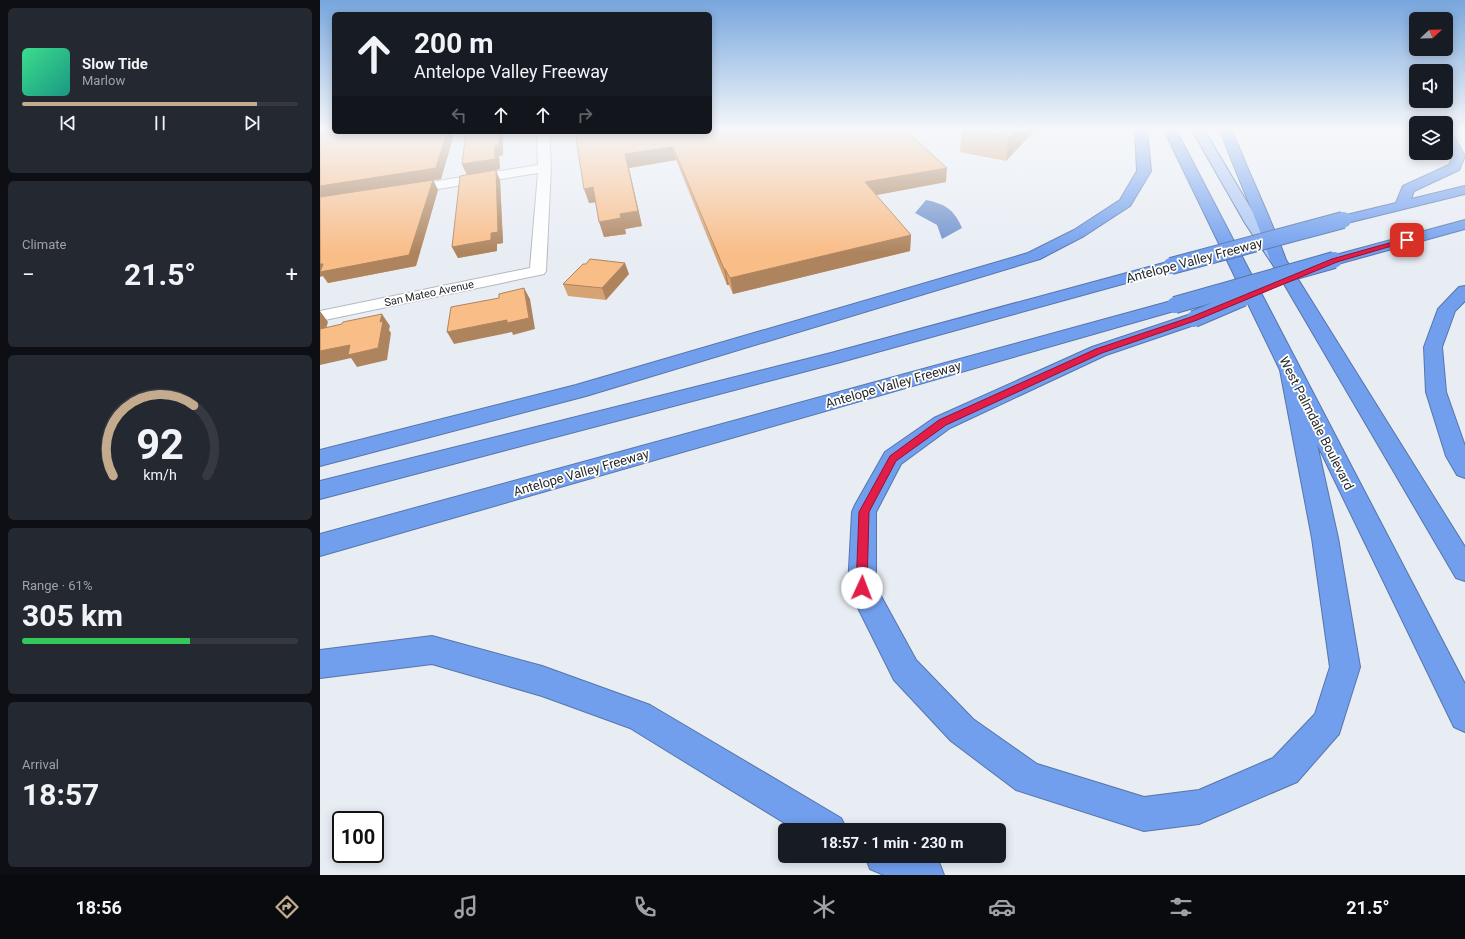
<!DOCTYPE html>
<html lang="en">
<head>
<meta charset="utf-8">
<style>
	body { margin:0; font-family:Roboto,sans-serif; background:#242831; color:#f1f3f6; height:100vh; display:flex; flex-direction:column; font-size:15px; white-space:nowrap }
	* { box-sizing:border-box; margin:0 }
	p { font-size:13px; color:#9ea1a6 }
	.icon { flex:none; width:22px; height:22px; fill:none; stroke:currentColor; stroke-width:2; stroke-linecap:round; stroke-linejoin:round }
	.map { position:relative; flex:1; overflow:hidden }
	.panel { display:flex; flex-direction:column; gap:8px; padding:8px; background:#0d0f14; width:320px }
	.panel>* { flex:none }
	.guide { position:absolute; left:12px; top:12px; width:380px; height:122px; border-radius:6px; box-shadow:0 2px 10px #0003; background:#171b24; color:#f1f3f6; overflow:hidden }
	.needle { width:26px; rotate:68deg }
	.fabs { position:absolute; left:1089px; top:12px; display:grid; gap:8px }
	.fabs a { display:grid; place-items:center; width:44px; height:44px; border-radius:6px; background:#171b24; box-shadow:0 2px 10px #0003; font-size:20px }
	.speed { position:absolute; left:12px; top:811px; display:flex; gap:8px; font-size:20px; font-weight:700; text-align:center }
	.speed>* { display:grid; place-content:center; width:52px; height:52px; border-radius:50%; background:#171b24; box-shadow:0 2px 10px #0003; line-height:1 }
	.speed .limit { border:2px solid #111; border-radius:6px; background:#fff; color:#111 }
	.pin { position:absolute; display:grid; place-items:center; width:34px; height:34px; color:#fff; margin:-17px; border-radius:8px; box-shadow:0 2px 6px #0006 }
	.me { position:absolute; width:44px; margin:-22px; rotate:2deg; stroke-linejoin:round; filter:drop-shadow(0 0 3px #0008) }
	.turn { display:flex; align-items:center; gap:14px; height:84px; padding:0 16px; font-size:18px }
	.turn .icon { width:52px; height:52px; stroke-width:2.5 }
	.turn b { display:block; font-size:28px; line-height:34px }
	.lanes { display:flex; align-items:center; height:38px; padding:0 16px; background:#0003; justify-content:center; gap:20px; direction:ltr }
	.lanes .off { opacity:.35 }
	.big { font-size:30px; font-weight:700; line-height:1.1 }
	.panel .tile { flex:1; display:flex; flex-direction:column; justify-content:center; gap:6px; min-width:0; padding:0 14px; border-radius:6px; background:#242831 }
	.panel .dial { align-items:center; gap:0 }
	.dial svg { height:104px; overflow:visible; fill:none; stroke:#363941; stroke-width:7; stroke-linecap:round; text-anchor:middle }
	.dial text { fill:#f1f3f6; stroke:none }
	.song { display:flex; align-items:center; gap:12px }
	.cover { width:48px; height:48px; border-radius:6px; background:linear-gradient(135deg,hsl(150 70% 55%),hsl(170 70% 35%)) }
	.played { height:4px; border-radius:2px; background:linear-gradient(90deg,#c4ab8e 85%,#363941 85%) }
	.keys { display:flex; justify-content:space-around; direction:ltr }
	.heat { display:flex; justify-content:space-between; align-items:center; font-size:22px; direction:ltr }
	.charge { height:6px; border-radius:3px; background:linear-gradient(90deg,#34c759 61%,#363941 0) }
	.trip { position:absolute; left:458px; top:823px; width:228px; height:40px; border-radius:6px; background:#171b24; box-shadow:0 2px 10px #0003; font-weight:700; line-height:40px; text-align:center }
	.tab-bar { display:flex; height:64px; justify-content:space-around; align-items:center; background:#090b0e; color:#9ea1a6 }
	.tab-bar .icon { width:28px; height:28px }
	.tab-bar .current { color:#c4ab8e }
	.tab-bar b { font-size:18px; color:#f1f3f6 }
	main { display:flex; flex:1; min-height:0 }
	.map>svg:first-child { display:block }
	.water { fill:#6e91cc }
	.lines { fill:none; stroke-linecap:round; stroke-linejoin:round }
	.street-casing { stroke:#b3b7be; stroke-width:2 }
	.primary-casing { stroke:#5775aa; stroke-width:2 }
	.highway-casing { stroke:#5775aa; stroke-width:2 }
	.street { fill:#fff; fill-rule:evenodd }
	.primary { fill:#aac5f5; fill-rule:evenodd }
	.highway { fill:#719fee; fill-rule:evenodd }
	.highway-bridge-casing { stroke:#5775aa; stroke-width:18; stroke-linecap:butt }
	.highway-bridge { stroke:#719fee; stroke-width:16 }
	.wall { fill:#d6a375 }
	.shaded-wall { fill:#ae845f }
	.building { fill:#f9bd88; stroke:#ae845f }
	.route { fill:#e11d48; stroke:#92132f }
	.labels { text-anchor:middle; stroke-width:3.5; stroke-linejoin:round; paint-order:stroke }
	.far-street-label { font-size:11px; fill:#26282b; stroke:#fff }
	.street-label { font-size:13px; fill:#26282b; stroke:#fff }
</style>
</head>
<body>
<main>
<section class="panel">
<div class="tile">
<div class="song"><i class="cover"></i><div><b>Slow Tide</b><p>Marlow</p></div></div>
<div class="played"></div>
<div class="keys"><svg class="icon" aria-label="previous" viewBox="0 0 24 24"><path d="M18 5L8 12l10 7zM5 5v14"/></svg><svg class="icon" aria-label="pause" viewBox="0 0 24 24"><path d="M8 5v14M16 5v14"/></svg><svg class="icon" aria-label="next" viewBox="0 0 24 24"><path d="M6 5l10 7-10 7zM19 5v14"/></svg></div>
</div>
<div class="tile"><p>Climate</p>
<div class="heat"><a>−</a><b class="big">21.5°</b><a>+</a></div>
</div>
<div class="tile dial"><svg viewBox="0 0 100 80">
<path d="M14 69A42 42 0 1 1 86 69"/>
<path d="M14 69A42 42 0 0 1 76 15" stroke="#c4ab8e"/>
<text x="50" y="56" font-size="32" font-weight="700">92</text>
<text x="50" y="72" font-size="11">km/h</text>
</svg></div>
<div class="tile"><p>Range · 61%</p><b class="big">305 km</b><div class="charge"></div></div>
<div class="tile"><p>Arrival</p><b class="big">18:57</b></div>
</section>
<div class="map">
<svg width="1145" height="875" viewBox="0 0 1145 875">
	<rect width="100%" height="100%" fill="#e8edf4"/>
	<path class="water" d="M606,200C625,204 634,209 642,228L622,239L617,225L595,213Z"/>
	<g class="lines">
		<defs>
			<polygon id="street" points="217,132 229,132 231,168 226,271 224,274 0,321 0,311 210,268 218,173 86,194 81,193 79,190 81,187 86,186 218,165"/>
			<polygon id="primary" points="872,130 884,130 939,222 965,259 963,262 957,264 951,262 925,223"/>
			<g id="highway">
				<polygon points="815,130 827,130 831,171 810,206 764,236 720,259 266,396 0,466 0,450 256,385 708,253 754,230 800,200 817,171"/>
				<polygon points="844,130 856,130 1145,684 1145,732 1134,727 997,444 1018,538 1040,667 1019,734 977,782 879,824 824,831 696,790 631,741 574,680 528,588 532,512 535,505 565,452 614,418 772,347 868,315 874,314 880,315 883,319 880,323 786,355 630,428 581,464 556,512 556,587 596,660 653,719 717,764 824,797 879,790 953,758 995,714 1010,667 992,538 960,370"/>
				<path d="M900,130H912C929,174 950,216 966,260L1145,547V581L1136,578L950,260C936,216 916,174 900,130Z"/>
				<polygon points="1126,133 1135,138 1145,156 1139,170 1094,191 1091,199 1145,186 1145,194 1023,224 1018,223 1016,220 1018,217 1076,203 1083,186 1129,165 1133,157 1126,143"/>
				<polygon points="1145,220 1145,229 1014,265 1008,263 1006,260 1008,257"/>
				<polygon points="851,261 857,263 859,266 857,269 521,362 0,499 0,481 511,353"/>
				<polygon points="1145,286 1145,301 1135,311 1122,347 1126,392 1145,446 1145,478 1137,475 1126,456 1106,392 1104,347 1118,309 1139,287"/>
				<polygon points="855,300 861,301 864,305 861,309 0,556 0,534"/>
				<polygon points="112,636 222,666 330,705 521,818 527,830 476,830 310,728 222,696 112,664 0,678 0,650"/>
				<polygon points="545,856 605,856 619,862 624,875 564,875 550,869"/>
			</g>
		</defs>
		<use href="#street" class="street-casing"/>
		<use href="#primary" class="primary-casing"/>
		<use href="#highway" class="highway-casing"/>
		<use href="#street" class="street"/>
		<use href="#primary" class="primary"/>
		<use href="#highway" class="highway"/>
		<defs>
			<g id="highway-bridge">
				<polyline points="851,266 1023,220"/>
				<polyline points="855,305 1014,260"/>
				<polyline points="874,319 923,298"/>
			</g>
		</defs>
		<use href="#highway-bridge" class="highway-bridge-casing"/>
		<use href="#highway-bridge" class="highway-bridge"/>
	</g>
	<g class="wall">
		<polygon points="642,130 715,130 686,161 640,152"/>
		<polygon points="14,132 183,132 183,155 179,156 180,169 156,173 180,180 183,243 177,244 177,251 138,258 132,247 147,175 142,164 145,136 134,134 121,179 113,180 118,190 96,266 8,283 3,276"/>
		<polygon points="255,132 626,182 556,195 591,235 590,251 413,294 409,285 407,285 356,160 309,168 322,226 305,229 306,234 284,237 275,202 269,203"/>
		<polygon points="309,274 286,300 248,296 243,284"/>
	</g>
	<g class="shaded-wall">
		<polygon points="695,130 715,130 686,161 689,137"/>
		<polygon points="127,132 133,132 134,134 121,179 113,180 118,190 96,266 8,283 3,276 0,277 0,186"/>
		<polygon points="179,132 183,132 183,155 179,156 180,169 147,175 142,164 175,146"/>
		<polygon points="353,147 356,160 309,168 322,226 305,229 306,234 284,237 279,222 300,214 305,154"/>
		<polygon points="627,168 626,182 546,197 545,182"/>
		<polygon points="176,170 180,180 183,243 177,244 177,251 138,258 132,247"/>
		<polygon points="273,187 278,202 269,203 264,189"/>
		<polygon points="591,235 590,251 413,294 410,278"/>
		<polygon points="305,263 309,274 286,300 282,288"/>
		<polygon points="404,269 405,269 409,285 407,285"/>
		<polygon points="204,288 210,299 215,329 193,335 192,332 134,344 127,332"/>
		<polygon points="0,311 8,322 2,342 0,339"/>
		<polygon points="62,314 70,326 69,330 71,333 67,360 37,367 31,358 0,365 0,351 60,322"/>
	</g>
	<g class="building">
		<polygon points="0,130 14,130 14,132 127,132 116,168 0,186"/>
		<polygon points="390,130 585,130 627,168 545,182 591,235 410,278 405,269 404,269 353,147 305,154 318,211 300,214 301,218 279,222 273,187 264,189 255,132 390,132"/>
		<polygon points="656,130 695,130 689,137"/>
		<polygon points="146,132 179,132 179,145 175,146 175,159 142,164"/>
		<polygon points="176,170 178,232 171,233 171,240 132,247 140,176"/>
		<polygon points="113,180 89,255 0,272 3,264 0,264 0,197"/>
		<polygon points="270,259 305,263 282,288 243,284 263,264 266,264"/>
		<polygon points="204,288 209,318 187,323 187,320 127,332 131,307 179,298 179,294"/>
		<polygon points="62,314 60,322 63,321 58,348 28,355 30,345 0,351 0,329 22,324 23,322"/>
	</g>
	<linearGradient id="sky" x2="0" y2="1"><stop stop-color="#77a6dd"/><stop offset="0.51" stop-color="#f5f7fa"/><stop offset="1" stop-color="#f5f7fa" stop-opacity="0"/></linearGradient>
	<rect width="1145" height="253" fill="url(#sky)"/>
	<polygon class="route" points="1087,238 1089,239 1089,241 1017,262 877,320 782,353 626,425 576,461 549,512 547,588 546,591 542,593 538,591 536,588 539,512 570,456 619,420 776,349 871,317 1012,259"/>
	<g class="labels">
		<g class="far-street-label">
			<text transform="translate(109 293) rotate(-12)" y="4">San Mateo Avenue</text>
		</g>
		<g class="street-label">
			<text transform="translate(874 260) rotate(-15)" y="5">Antelope Valley Freeway</text>
			<text transform="translate(573 384) rotate(-16)" y="5">Antelope Valley Freeway</text>
			<text transform="translate(997 423) rotate(63)" y="5">West Palmdale Boulevard</text>
			<text transform="translate(261 472) rotate(-16)" y="5">Antelope Valley Freeway</text>
		</g>
	</g>
</svg>
<div class="fabs">
<a><svg class="needle" viewBox="-14 -14 28 28"><path d="M0-13l5 13h-10z" fill="#e53935"/><path d="M0 13l5-13h-10z" fill="#9ea1a6"/></svg></a>
<a><svg class="icon" aria-label="sound" viewBox="0 0 24 24"><path d="M4 9h4l5-4v14l-5-4H4zM17 9q2 3 0 6"/></svg></a>
<a><svg class="icon" aria-label="layers" viewBox="0 0 24 24"><path d="M12 4l9 5-9 5-9-5zM3 14l9 5 9-5"/></svg></a>
</div>
<div class="speed"><div class="limit">100</div></div>
<div class="pin" style="left:1087px;top:240px;background:#d93025"><svg class="icon" aria-label="arrive" viewBox="0 0 24 24"><path d="M6 21V4h12l-3 4 3 4H6"/></svg></div>
<svg class="me" style="left:542px;top:588px" viewBox="-20 -20 40 40"><circle r="19" fill="#fff"/><path d="M0-13L10 11 0 6-10 11z" fill="#e11d48"/></svg>
<div class="trip">18:57 · 1 min · 230 m</div>
<div class="guide">
<div class="turn"><svg class="icon" aria-label="ahead" viewBox="0 0 24 24"><path d="M12 20V5M6 11l6-6 6 6"/></svg><div><b>200 m</b>Antelope Valley Freeway</div></div>
<div class="lanes"><svg class="icon off" aria-label="left" viewBox="0 0 24 24"><path d="M17 20v-9H6M10 6l-5 5 5 5"/></svg><svg class="icon" aria-label="ahead" viewBox="0 0 24 24"><path d="M12 20V5M6 11l6-6 6 6"/></svg><svg class="icon" aria-label="ahead" viewBox="0 0 24 24"><path d="M12 20V5M6 11l6-6 6 6"/></svg><svg class="icon off" aria-label="right" viewBox="0 0 24 24"><path d="M7 20v-9h11M14 6l5 5-5 5"/></svg></div>
</div>
</div>
</main>
<nav class="tab-bar">
<b>18:56</b>
<svg class="icon current" aria-label="directions" viewBox="0 0 24 24"><path d="M12 3l9 9-9 9-9-9zM9 14v-3h6M13 9l2 2-2 2"/></svg>
<svg class="icon" aria-label="music" viewBox="0 0 24 24"><path d="M9 18V5l10-2v13"/><circle cx="6" cy="18" r="3"/><circle cx="16" cy="16" r="3"/></svg>
<svg class="icon" aria-label="phone" viewBox="0 0 24 24"><path d="M5 4h4l2 5-3 2q2 4 5 5l2-3 5 2v4C11 20 4 13 5 4z"/></svg>
<svg class="icon" aria-label="climate" viewBox="0 0 24 24"><path d="M12 3v18M4 7l16 10M4 17L20 7"/></svg>
<svg class="icon" aria-label="car" viewBox="0 0 24 24"><path d="M5 17H2v-5l4-1 3-4h7l3 4 3 1v5h-3M9 17h6M6 11h13"/><circle cx="7" cy="17" r="2"/><circle cx="17" cy="17" r="2"/></svg>
<svg class="icon" aria-label="filters" viewBox="0 0 24 24"><path d="M4 7h16M4 17h16"/><circle cx="9" cy="7" r="2"/><circle cx="15" cy="17" r="2"/></svg>
<b>21.5°</b>
</nav>
</body>
</html>
